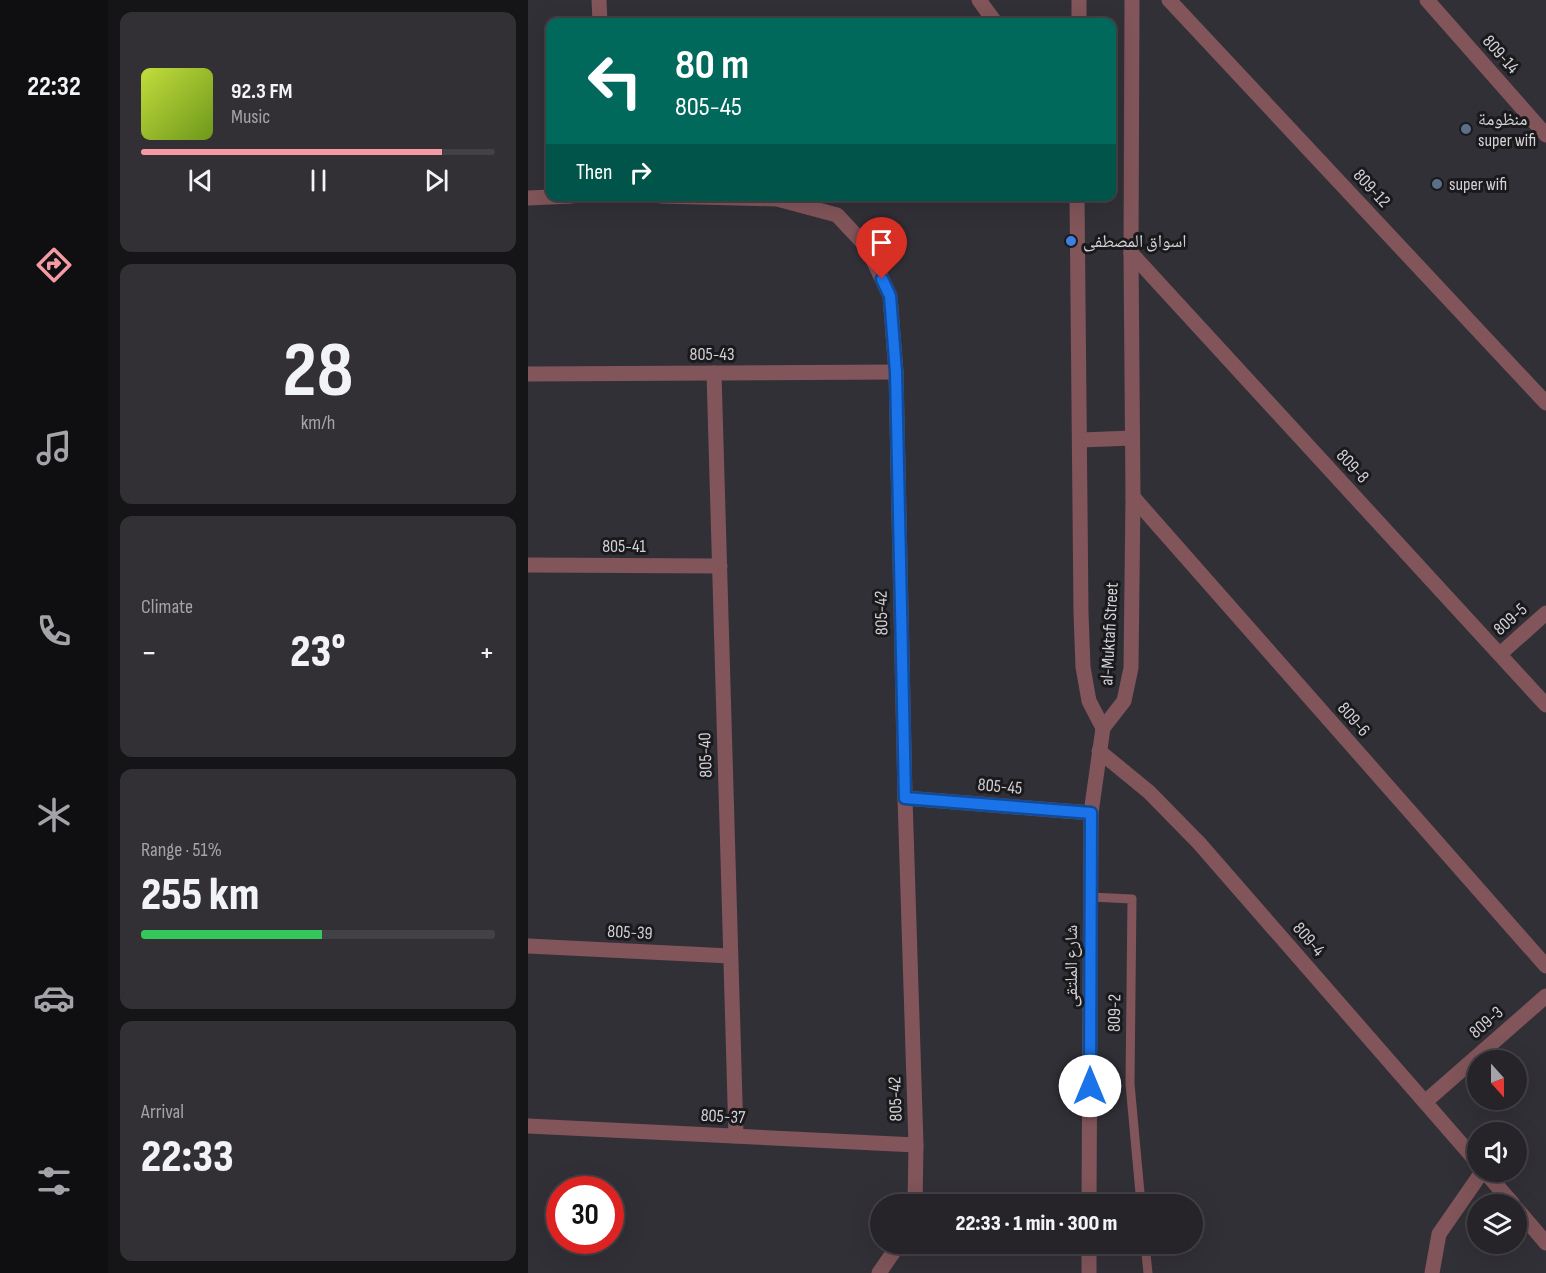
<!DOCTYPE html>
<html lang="en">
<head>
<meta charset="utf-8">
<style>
	body { margin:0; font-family:"Sofia Sans Condensed","Noto Naskh Arabic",sans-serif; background:#323035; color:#f1f3f6; height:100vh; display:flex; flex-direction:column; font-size:22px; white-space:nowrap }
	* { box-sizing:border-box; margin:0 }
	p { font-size:20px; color:#a4a4a8 }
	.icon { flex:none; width:33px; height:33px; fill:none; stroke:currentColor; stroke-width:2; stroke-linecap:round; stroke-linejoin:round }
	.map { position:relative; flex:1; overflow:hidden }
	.details { display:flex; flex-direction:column; gap:12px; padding:12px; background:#151417; width:420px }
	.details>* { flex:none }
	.banner { position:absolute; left:18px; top:18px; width:570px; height:183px; border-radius:12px; box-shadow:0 6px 24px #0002,0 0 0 2px #424146; background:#00695c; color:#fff; overflow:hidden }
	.needle { width:39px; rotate:159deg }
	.fabs { position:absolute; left:939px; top:1050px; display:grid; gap:12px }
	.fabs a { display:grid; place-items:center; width:60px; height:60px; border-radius:50%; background:#262429; box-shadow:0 6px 24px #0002,0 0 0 2px #424146; font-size:30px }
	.speed { position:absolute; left:18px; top:1176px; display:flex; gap:12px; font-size:30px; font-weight:700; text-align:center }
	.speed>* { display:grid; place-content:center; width:78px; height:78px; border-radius:50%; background:#262429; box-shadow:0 6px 24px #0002,0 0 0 2px #424146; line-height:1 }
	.speed .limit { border:9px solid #d22; background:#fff; color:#111 }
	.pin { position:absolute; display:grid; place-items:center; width:51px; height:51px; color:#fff; margin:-62px -26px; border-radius:50% 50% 50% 0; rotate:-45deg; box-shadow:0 0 6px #0007 }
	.pin .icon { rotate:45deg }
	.me { position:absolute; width:66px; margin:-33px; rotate:0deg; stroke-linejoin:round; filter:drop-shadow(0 0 4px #0008) }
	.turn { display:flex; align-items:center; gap:21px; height:126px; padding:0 30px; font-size:27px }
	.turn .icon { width:78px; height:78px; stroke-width:2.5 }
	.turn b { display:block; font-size:42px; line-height:51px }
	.then { display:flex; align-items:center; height:57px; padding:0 30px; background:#0003; gap:12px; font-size:22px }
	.big { font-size:45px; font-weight:800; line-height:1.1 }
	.details .card { flex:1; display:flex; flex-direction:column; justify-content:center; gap:9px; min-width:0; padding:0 21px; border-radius:12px; background:#323035 }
	.details .dial { align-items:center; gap:0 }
	.dial b { font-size:78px; line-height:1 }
	.song { display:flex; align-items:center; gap:18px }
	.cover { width:72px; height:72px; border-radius:9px; background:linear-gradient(135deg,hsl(70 70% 55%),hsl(80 70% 35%)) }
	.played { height:6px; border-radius:3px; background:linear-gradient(90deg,#f49aa5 85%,#424146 85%) }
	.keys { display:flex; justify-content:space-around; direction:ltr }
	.heat { display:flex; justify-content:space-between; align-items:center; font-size:33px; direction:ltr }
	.charge { height:9px; border-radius:4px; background:linear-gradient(90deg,#34c759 51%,#424146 0) }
	.trip { position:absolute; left:342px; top:1194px; width:333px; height:60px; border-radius:30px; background:#262429; box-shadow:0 6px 24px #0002,0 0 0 2px #424146; font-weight:800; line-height:60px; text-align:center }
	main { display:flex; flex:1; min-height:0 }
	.tab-bar { display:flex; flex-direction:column; width:108px; justify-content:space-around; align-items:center; background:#0f0e10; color:#a4a4a8 }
	.tab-bar .icon { width:42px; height:42px }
	.tab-bar .on { color:#f49aa5 }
	.tab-bar b { font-size:27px; color:#f1f3f6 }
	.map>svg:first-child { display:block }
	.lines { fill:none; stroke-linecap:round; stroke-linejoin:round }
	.service { stroke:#81555a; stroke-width:9 }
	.minor { stroke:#81555a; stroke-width:15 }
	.route-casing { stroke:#114b97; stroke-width:15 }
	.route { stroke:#1a73e8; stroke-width:10 }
	.service-dot { fill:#5c6f8a; stroke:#1a191c; stroke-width:2 }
	.shop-dot { fill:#3f7fe0; stroke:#1a191c; stroke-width:2 }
	.labels { text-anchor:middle; stroke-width:6; stroke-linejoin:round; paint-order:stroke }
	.street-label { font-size:18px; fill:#d3d1d6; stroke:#1a191c }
	.poi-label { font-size:18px; fill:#d3d1d6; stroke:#1a191c; text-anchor:start }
</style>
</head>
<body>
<main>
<nav class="tab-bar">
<b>22:32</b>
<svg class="icon on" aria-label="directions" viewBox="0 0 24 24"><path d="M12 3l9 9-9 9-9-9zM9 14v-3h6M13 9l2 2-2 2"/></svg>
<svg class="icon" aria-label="music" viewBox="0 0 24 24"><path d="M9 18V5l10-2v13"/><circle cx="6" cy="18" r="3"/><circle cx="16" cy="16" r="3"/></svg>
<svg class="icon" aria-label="phone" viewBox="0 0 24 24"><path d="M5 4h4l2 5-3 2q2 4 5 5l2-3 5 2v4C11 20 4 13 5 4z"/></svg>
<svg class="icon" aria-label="climate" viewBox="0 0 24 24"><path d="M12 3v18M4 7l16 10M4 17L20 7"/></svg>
<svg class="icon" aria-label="car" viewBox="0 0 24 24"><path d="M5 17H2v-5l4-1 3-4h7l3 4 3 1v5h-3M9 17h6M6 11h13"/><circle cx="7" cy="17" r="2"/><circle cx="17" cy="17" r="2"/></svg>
<svg class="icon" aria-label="filters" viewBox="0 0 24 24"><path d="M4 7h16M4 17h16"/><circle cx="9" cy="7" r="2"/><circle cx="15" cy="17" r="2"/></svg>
</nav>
<section class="details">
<div class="card">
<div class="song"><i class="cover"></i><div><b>92.3 FM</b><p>Music</p></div></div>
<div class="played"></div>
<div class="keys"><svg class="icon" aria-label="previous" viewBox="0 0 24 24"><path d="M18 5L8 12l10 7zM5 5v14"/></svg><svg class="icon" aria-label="pause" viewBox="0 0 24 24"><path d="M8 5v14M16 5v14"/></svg><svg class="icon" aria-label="next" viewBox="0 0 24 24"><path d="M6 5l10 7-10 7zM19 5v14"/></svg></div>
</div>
<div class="card dial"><b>28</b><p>km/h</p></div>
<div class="card"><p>Climate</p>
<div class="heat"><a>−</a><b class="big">23°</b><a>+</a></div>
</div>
<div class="card"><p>Range · 51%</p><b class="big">255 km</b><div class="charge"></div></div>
<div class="card"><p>Arrival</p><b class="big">22:33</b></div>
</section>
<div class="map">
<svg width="1018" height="1273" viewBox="0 0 1018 1273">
	<rect width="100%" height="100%" fill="#323037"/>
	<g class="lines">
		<g class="service">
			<polyline points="563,897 604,899 602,1084 613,1204"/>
			<polyline points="617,1244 620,1273"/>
		</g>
		<g class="minor">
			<polyline points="71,0 72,22"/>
			<polyline points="451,0 467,22"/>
			<polyline points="641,0 1018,403"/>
			<polyline points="899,0 1018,135"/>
			<polyline points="551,22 551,0"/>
			<polyline points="133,196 249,199 309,215 339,247 362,296 368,372 377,798 388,1145 387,1204"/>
			<polyline points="549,196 553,613 555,667 561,701 575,728"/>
			<polyline points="0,198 44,196"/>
			<polyline points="603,253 1018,705"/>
			<polyline points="186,373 208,1136"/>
			<polyline points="0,374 368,372"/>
			<polyline points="553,440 604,438"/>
			<polyline points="605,497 1018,966"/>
			<polyline points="0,565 192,566"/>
			<polyline points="972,654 1018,613"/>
			<polyline points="575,728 596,701 603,668 605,497 603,253 604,0"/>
			<polyline points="571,751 621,792 671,843 950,1163"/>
			<polyline points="377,798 563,813"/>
			<polyline points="0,946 202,956"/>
			<polyline points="897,1102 1018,996"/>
			<polyline points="0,1126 388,1145"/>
			<polyline points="957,1172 985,1204"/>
			<polyline points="561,1204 563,813 575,728"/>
			<polyline points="988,1208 1018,1243"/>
			<polyline points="351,1273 371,1244"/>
			<polyline points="561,1273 561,1244"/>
			<polyline points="904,1273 911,1234 954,1172"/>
		</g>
	</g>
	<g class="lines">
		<defs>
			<polyline id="route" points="354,279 362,296 368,372 377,798 563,813 562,1086"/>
		</defs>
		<use href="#route" class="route-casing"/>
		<use href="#route" class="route"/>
	</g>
	<g class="service-dot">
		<circle cx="938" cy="129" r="6"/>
		<circle cx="909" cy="184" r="6"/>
	</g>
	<circle class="shop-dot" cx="543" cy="241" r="6"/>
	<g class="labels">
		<g class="street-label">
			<text transform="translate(973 54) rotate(48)" y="6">809-14</text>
			<text transform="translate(844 188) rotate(47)" y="6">809-12</text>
			<text x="184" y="360">805-43</text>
			<text transform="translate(825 466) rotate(47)" y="6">809-8</text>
			<text x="96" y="552">805-41</text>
			<text transform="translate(353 613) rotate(-91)" y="6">805-42</text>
			<text transform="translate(982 619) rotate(-42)" y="6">809-5</text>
			<text transform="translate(581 634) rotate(-87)" y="6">al-Muktafi Street</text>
			<text transform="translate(826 719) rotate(49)" y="6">809-6</text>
			<text transform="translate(177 755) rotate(-92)" y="6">805-40</text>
			<text transform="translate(472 786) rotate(5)" y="6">805-45</text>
			<text transform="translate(102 932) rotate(3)" y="6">805-39</text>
			<text transform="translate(781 939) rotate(49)" y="6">809-4</text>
			<text transform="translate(543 966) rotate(-90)" y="6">شارع الملتقى</text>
			<text transform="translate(586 1013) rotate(-89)" y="6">809-2</text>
			<text transform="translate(958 1022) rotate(-41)" y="6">809-3</text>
			<text transform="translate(367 1099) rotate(-92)" y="6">805-42</text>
			<text transform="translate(195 1116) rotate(3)" y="6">805-37</text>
		</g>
		<g class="poi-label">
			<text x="950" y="125">منظومة<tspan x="950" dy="21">super wifi</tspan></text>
			<text x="921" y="190">super wifi</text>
			<text x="555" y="247">اسواق المصطفى</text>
		</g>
	</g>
</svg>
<div class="fabs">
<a><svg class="needle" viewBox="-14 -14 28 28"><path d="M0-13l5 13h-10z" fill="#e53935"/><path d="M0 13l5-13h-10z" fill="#a4a4a8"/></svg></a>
<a><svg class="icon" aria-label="sound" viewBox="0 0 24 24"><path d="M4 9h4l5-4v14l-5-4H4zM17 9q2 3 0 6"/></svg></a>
<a><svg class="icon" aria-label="layers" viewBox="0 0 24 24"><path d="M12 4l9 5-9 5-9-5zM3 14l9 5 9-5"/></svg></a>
</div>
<div class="speed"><div class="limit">30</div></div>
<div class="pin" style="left:354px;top:279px;background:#d93025"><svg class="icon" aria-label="arrive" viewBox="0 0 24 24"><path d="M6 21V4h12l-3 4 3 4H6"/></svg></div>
<svg class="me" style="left:562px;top:1086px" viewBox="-20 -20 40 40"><circle r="19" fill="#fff"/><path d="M0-13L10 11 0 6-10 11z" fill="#1a73e8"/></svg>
<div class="trip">22:33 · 1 min · 300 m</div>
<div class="banner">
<div class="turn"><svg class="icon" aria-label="left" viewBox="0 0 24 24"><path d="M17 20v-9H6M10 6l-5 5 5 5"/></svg><div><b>80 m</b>805-45</div></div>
<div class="then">Then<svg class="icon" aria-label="right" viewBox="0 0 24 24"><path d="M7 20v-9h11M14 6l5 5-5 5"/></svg></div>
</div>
</div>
</main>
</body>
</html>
